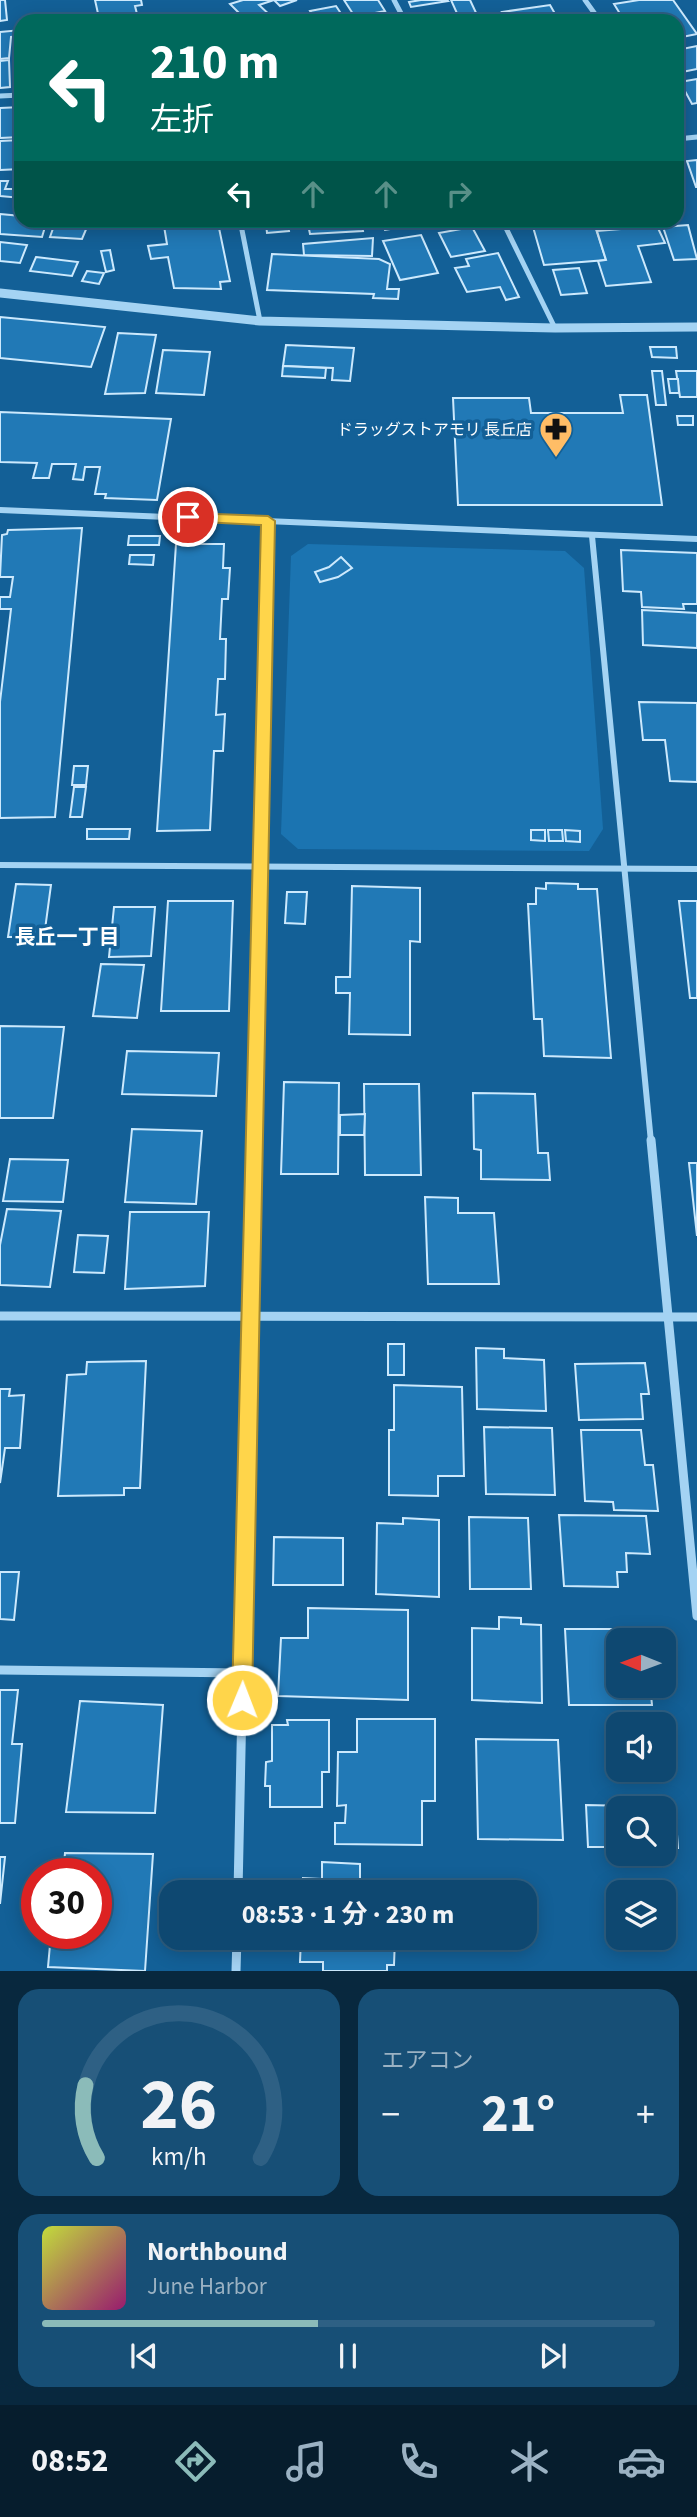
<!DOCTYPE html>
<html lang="ja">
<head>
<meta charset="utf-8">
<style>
	body { margin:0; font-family:"Source Sans 3","Noto Sans JP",sans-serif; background:#174f76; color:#f1f3f6; height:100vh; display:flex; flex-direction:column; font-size:26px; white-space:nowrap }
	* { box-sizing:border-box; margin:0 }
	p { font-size:23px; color:#9bb2c3 }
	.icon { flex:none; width:38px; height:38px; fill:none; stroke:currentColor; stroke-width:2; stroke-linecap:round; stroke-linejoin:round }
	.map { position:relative; height:1971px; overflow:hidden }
	.details { display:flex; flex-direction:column; gap:18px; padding:18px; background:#08283e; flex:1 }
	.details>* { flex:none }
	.guide { position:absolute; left:14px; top:14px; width:670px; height:214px; border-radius:21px; box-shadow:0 4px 18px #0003,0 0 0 2px #2e6084; background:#00695c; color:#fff; overflow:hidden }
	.needle { width:46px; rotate:271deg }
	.controls { position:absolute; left:606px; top:1628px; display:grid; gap:14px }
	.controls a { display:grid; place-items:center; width:70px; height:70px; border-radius:14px; background:#0e4871; box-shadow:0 4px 18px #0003,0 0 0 2px #2e6084; font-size:35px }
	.speed { position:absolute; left:21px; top:1858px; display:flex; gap:14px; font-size:35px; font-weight:700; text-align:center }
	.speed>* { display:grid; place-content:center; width:91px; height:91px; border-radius:50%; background:#0e4871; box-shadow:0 4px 18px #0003,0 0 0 2px #2e6084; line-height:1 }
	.speed .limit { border:10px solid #d22; background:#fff; color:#111 }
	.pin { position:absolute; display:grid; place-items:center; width:60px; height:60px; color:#fff; margin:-30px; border:4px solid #fff; border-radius:50%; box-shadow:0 2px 7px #0007 }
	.me { position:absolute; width:77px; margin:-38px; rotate:1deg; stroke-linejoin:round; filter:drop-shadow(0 0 5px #0008) }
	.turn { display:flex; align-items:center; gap:24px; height:147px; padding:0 21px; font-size:32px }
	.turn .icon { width:91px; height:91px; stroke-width:2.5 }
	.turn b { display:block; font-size:49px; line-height:60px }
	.lanes { display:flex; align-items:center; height:66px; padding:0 21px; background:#0003; justify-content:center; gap:35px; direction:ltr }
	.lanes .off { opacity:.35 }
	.big { font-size:52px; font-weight:700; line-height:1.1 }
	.details .widget { flex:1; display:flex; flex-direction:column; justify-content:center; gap:10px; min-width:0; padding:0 24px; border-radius:21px; background:#174f76 }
	.details .dial { align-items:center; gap:0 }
	.dial svg { height:182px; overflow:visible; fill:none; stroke:#2e6084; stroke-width:7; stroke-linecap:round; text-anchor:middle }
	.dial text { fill:#f1f3f6; stroke:none }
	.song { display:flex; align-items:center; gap:21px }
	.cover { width:84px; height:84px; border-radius:10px; background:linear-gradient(135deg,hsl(70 70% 55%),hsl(320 70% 35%)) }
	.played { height:7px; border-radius:4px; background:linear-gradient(90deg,#8bbbb9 45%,#2e6084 45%) }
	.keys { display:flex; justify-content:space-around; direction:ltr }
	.heat { display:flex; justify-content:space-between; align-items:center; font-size:38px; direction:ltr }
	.details .tiles { flex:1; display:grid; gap:18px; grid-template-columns:1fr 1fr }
	.widget:last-child { grid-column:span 2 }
	.trip { position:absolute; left:159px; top:1880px; width:378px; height:70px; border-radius:21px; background:#0e4871; box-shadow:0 4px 18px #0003,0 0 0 2px #2e6084; font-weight:700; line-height:70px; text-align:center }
	.tab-bar { display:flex; height:112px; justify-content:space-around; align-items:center; background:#061d2d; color:#9bb2c3 }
	.tab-bar .icon { width:49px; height:49px }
	.tab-bar .current { color:#8bbbb9 }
	.tab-bar b { font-size:32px; color:#f1f3f6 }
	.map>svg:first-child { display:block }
	.green { fill:#1b74b1 }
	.building { fill:#2179b6; stroke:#cce9fd; stroke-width:2 }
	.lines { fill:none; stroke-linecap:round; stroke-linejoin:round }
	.minor-far2 { stroke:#a4d3f3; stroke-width:5 }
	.minor-far1 { stroke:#a4d3f3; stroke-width:6 }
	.minor { stroke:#a4d3f3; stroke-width:9 }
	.tertiary { stroke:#a4d3f3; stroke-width:9 }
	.route { fill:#ffd54a; stroke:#a68a30; stroke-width:2 }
	.labels { text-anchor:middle; stroke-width:7; stroke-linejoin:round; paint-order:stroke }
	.far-poi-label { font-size:16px; fill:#fff; stroke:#136097; text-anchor:end }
	.neighbourhood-label { font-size:21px; font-weight:bold; fill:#fff; stroke:#136097 }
</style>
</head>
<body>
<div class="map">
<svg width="697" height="1971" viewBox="0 0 697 1971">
	<rect width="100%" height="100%" fill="#136097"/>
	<polygon class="green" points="308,544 565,551 584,568 603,829 589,851 298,849 281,834 291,556"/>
	<g class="building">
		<polygon points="0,0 5,0 7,20 0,21"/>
		<polygon points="95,0 141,0 142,5 135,6 137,14 99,18"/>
		<polygon points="243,0 297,0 280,6 274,0 259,5 273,18 247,21 230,4"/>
		<polygon points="344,0 378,0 385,11 355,17"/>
		<polygon points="421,0 447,0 448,1 411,7 409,2"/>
		<polygon points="451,0 470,0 478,17 460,20"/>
		<polygon points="639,0 673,0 697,34 677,38 677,21 638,21 633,15 622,17 614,4"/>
		<polygon points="550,5 558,19 508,21 502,12"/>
		<polygon points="336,6 346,21 316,21 310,11"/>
		<polygon points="188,15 190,21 152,19"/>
		<polygon points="21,30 21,36 11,37 9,58 0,59 0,32"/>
		<polygon points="697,46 697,69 677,73 677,50"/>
		<polygon points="9,60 10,87 0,88 0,61"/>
		<polygon points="697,79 697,103 692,104 680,82"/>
		<polygon points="21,107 21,137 0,138 0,108"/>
		<polygon points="21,140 21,169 0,170 0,141"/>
		<polygon points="697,160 697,187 696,187 687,161"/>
		<polygon points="0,181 8,181 5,189 21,189 21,198 0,196"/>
		<polygon points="0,214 21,216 21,220 47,220 42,237 0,234"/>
		<polygon points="56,220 90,220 82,239 50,237"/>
		<polygon points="163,220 208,220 210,228 219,228 230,281 220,282 221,289 174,288 168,257 151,259 148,246 167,244"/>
		<polygon points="254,220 287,220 289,231 267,233 266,224 255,225"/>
		<polygon points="307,220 361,220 363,231 310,234"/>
		<polygon points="381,220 445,220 385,230"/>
		<polygon points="531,220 593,220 606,260 544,265"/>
		<polygon points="688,225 697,259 674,260 663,227"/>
		<polygon points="657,226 665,243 638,246 651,282 606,286 598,261 606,260 597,231"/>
		<polygon points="472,227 485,251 451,257 439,233"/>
		<polygon points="421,235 438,273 400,280 383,241"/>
		<polygon points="373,238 372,256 304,255 303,244"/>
		<polygon points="0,242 27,245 20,263 0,261"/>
		<polygon points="110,250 114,270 106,272 101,251"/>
		<polygon points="498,253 519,297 506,300 500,287 467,292 455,268 469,266 466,259"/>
		<polygon points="272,254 379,259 390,264 387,289 399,289 398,299 373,298 374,294 267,290"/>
		<polygon points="36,257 78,262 72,276 30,271"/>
		<polygon points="579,268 587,293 561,295 553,270"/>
		<polygon points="87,271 104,273 99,284 82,281"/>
		<polygon points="0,317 105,327 91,367 0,358"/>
		<polygon points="118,333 156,335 145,393 105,394"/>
		<polygon points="286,345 354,348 350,381 332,380 333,368 283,366"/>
		<polygon points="650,347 676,347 677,358 652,357"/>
		<polygon points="163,350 210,352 204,395 156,393"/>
		<polygon points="283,366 326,368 325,378 282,376"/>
		<polygon points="652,371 662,371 666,405 656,405"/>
		<polygon points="676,371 697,371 697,397 680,397"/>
		<polygon points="668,379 678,379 679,393 670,393"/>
		<polygon points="620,395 647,395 662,505 458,505 453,398 529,398 531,413 623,413"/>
		<polygon points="0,412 171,419 157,500 105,498 106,494 95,494 100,467 85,467 83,480 73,479 76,464 52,464 49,478 33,478 37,463 0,462"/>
		<polygon points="677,416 693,416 693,425 678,425"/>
		<polygon points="82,528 55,817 0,818 0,702 11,609 0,609 0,597 10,597 13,577 0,577 2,535 7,534 8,530"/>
		<polygon points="129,536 160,536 159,545 128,545"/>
		<polygon points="176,544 224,544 223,568 230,568 228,599 222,599 220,639 226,639 225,679 218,679 216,715 225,714 223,751 214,751 210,830 157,831"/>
		<polygon points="621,550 697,553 697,604 683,604 684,609 642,607 641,592 623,591"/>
		<polygon points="130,555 154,555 153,565 129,564"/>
		<polygon points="341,557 352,568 338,577 320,582 315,572 329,567"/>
		<polygon points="642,610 697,613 697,648 643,645"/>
		<polygon points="639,702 697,703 697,782 670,781 665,740 643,740"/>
		<polygon points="74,766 88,766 86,785 72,785"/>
		<polygon points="74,787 86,787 82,817 70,817"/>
		<polygon points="87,829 130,829 129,839 87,839"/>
		<polygon points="531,830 545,830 545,841 531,840"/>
		<polygon points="548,830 562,830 563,841 549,841"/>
		<polygon points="565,830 580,831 580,842 566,841"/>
		<polygon points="546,883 578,884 578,889 597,889 611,1058 544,1056 542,1019 534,1019 528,904 536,904 536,888 546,889"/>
		<polygon points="16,884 51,885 44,937 8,937"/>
		<polygon points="352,886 420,888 420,942 410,941 410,1035 349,1034 350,993 336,993 336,977 350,977"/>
		<polygon points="287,892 307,892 305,924 285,923"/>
		<polygon points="168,901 233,901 229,1011 161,1011"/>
		<polygon points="679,901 697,901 697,998 690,998"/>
		<polygon points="114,907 155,907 151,956 109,957"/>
		<polygon points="101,964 144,965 137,1018 93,1016"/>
		<polygon points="0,1026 64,1027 53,1118 0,1118"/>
		<polygon points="127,1051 219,1053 216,1096 122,1094"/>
		<polygon points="284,1082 339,1083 338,1174 281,1174"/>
		<polygon points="364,1084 419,1084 421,1175 365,1175"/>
		<polygon points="473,1093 535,1094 538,1153 548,1153 550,1180 481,1179 481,1150 474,1149"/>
		<polygon points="365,1114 364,1135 340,1135 340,1115"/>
		<polygon points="132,1129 202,1131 196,1204 125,1202"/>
		<polygon points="10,1159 68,1160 63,1202 3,1201"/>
		<polygon points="689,1163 697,1163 697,1236"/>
		<polygon points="425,1197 458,1198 458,1213 494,1213 499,1284 428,1284"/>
		<polygon points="7,1209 61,1211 50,1287 0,1285 0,1245"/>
		<polygon points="130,1212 209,1212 205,1286 125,1289"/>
		<polygon points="78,1235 108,1236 104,1273 74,1272"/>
		<rect x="388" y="1344" width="16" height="31"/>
		<polygon points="476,1348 504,1349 504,1358 544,1360 546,1411 477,1409"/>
		<polygon points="146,1361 140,1488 124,1488 124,1495 58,1496 67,1375 86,1374 87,1362"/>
		<polygon points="645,1363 649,1394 641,1394 643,1419 579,1420 575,1364"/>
		<polygon points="394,1385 462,1387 464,1476 438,1476 438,1496 389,1495 389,1430 394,1430"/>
		<polygon points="0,1389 10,1389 9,1396 24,1395 20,1448 5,1448 0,1483"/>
		<polygon points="484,1427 552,1428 555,1495 486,1494"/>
		<polygon points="581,1430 641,1430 645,1465 653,1465 658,1511 614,1510 613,1502 585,1501"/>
		<polygon points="559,1515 646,1516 650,1554 626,1553 627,1572 617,1572 618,1587 564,1586"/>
		<polygon points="469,1517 528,1518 531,1589 470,1589"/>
		<polygon points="403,1518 439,1520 439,1597 376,1594 377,1523 403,1524"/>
		<polygon points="274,1537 343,1538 343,1585 273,1585"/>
		<polygon points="0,1572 19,1572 14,1620 0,1619"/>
		<polygon points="308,1608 408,1610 408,1700 278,1696 281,1638 308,1638"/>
		<polygon points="499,1617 521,1618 521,1624 541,1625 542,1703 472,1700 472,1628 499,1629"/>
		<polygon points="565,1629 664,1629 667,1654 663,1654 663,1640 618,1640 618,1685 650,1685 652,1705 569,1705"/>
		<polygon points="0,1690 18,1690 12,1744 22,1744 15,1823 0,1823"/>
		<polygon points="80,1701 163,1705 155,1813 66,1812"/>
		<polygon points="357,1719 435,1719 435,1801 422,1801 422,1845 335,1844 335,1823 345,1823 346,1805 337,1806 338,1752 357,1752"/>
		<polygon points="287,1720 329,1720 329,1772 322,1772 322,1807 270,1807 270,1786 265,1786 266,1762 272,1761 272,1725 288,1725"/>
		<polygon points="476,1739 558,1740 563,1840 478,1839"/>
		<polygon points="586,1805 675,1807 678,1848 663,1848 663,1808 618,1808 618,1847 588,1847"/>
		<polygon points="65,1853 153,1854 145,1971 48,1967 51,1934 96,1934 96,1874 63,1874"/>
		<polygon points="0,1857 5,1857 0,1904"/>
		<polygon points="322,1862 360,1864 360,1879 426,1881 426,1892 303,1892 303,1878 322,1879"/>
		<polygon points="301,1937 395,1937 394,1965 387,1965 387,1971 323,1971 323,1962 300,1962"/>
	</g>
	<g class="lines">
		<g class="minor-far2">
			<polyline points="394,0 405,21"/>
			<polyline points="585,0 600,21"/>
			<polyline points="0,96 21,95"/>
			<polyline points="677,139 697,137"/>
			<polyline points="240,220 260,321"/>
			<polyline points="502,220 555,328"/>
		</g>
		<g class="minor-far1">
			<polyline points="0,510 697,539"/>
			<polyline points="592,536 651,1142"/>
			<polyline points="0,865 697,869"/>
			<polyline points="254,1142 268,521"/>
		</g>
		<g class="minor">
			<polyline points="651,1140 697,1616"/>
			<polyline points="0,1316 697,1317"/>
			<polyline points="0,1670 242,1673"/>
			<polyline points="238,1892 254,1140"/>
			<polyline points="236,1971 237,1937"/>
		</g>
		<polyline class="tertiary" points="0,293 260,321 555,328 697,327"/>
	</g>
	<polygon class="route" points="188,513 268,516 275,521 252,1700 249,1707 242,1710 235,1707 232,1700 261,525 183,521 181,517"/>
	<defs>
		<symbol id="pharmacy-pin" viewBox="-11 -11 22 30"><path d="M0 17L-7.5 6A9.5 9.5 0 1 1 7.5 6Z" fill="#ffbd66" stroke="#136097"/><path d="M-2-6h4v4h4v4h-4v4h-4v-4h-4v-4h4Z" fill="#111"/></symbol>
	</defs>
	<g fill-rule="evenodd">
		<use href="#pharmacy-pin" x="537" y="410" width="38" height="52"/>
	</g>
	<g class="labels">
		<g class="far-poi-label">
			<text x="532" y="435">ドラッグストアモリ 長丘店</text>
		</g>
		<g class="neighbourhood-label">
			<text x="67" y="944">長丘一丁目</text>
		</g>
	</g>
</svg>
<div class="controls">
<a><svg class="needle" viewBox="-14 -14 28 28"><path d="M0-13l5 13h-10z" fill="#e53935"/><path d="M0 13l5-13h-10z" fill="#9bb2c3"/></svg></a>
<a><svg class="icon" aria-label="sound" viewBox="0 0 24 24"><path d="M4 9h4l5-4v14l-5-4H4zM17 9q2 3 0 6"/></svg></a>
<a><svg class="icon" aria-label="search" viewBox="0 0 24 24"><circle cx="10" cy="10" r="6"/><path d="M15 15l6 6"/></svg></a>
<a><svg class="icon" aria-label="layers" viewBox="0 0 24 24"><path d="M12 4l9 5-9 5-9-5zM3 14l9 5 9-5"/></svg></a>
</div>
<div class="speed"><div class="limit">30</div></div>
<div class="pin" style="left:188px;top:517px;background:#d93025"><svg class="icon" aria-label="arrive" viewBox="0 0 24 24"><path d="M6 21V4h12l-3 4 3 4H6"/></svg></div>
<svg class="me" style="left:242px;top:1700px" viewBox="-20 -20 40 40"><circle r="17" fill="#ffd54a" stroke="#fff" stroke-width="3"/><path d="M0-11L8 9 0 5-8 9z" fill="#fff"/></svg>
<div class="trip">08:53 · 1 分 · 230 m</div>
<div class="guide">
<div class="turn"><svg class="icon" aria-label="left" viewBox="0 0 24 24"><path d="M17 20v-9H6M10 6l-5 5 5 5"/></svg><div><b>210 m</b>左折</div></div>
<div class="lanes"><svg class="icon" aria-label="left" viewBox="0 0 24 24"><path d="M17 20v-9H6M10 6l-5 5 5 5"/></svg><svg class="icon off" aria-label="ahead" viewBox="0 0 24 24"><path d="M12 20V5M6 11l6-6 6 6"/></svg><svg class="icon off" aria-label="ahead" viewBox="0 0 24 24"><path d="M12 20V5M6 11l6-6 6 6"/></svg><svg class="icon off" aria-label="right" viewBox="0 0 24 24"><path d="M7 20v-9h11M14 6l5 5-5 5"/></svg></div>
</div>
</div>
<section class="details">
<div class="tiles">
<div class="widget dial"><svg viewBox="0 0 100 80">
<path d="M14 69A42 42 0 1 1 86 69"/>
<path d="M14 69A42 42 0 0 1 9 37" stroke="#8bbbb9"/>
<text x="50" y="56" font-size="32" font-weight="700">26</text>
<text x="50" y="72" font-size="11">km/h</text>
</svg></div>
<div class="widget"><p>エアコン</p>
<div class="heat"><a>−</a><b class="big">21°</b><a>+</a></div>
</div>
<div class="widget">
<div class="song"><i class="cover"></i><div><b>Northbound</b><p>June Harbor</p></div></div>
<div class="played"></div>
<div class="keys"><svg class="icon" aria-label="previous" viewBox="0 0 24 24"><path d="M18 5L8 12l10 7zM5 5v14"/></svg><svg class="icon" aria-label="pause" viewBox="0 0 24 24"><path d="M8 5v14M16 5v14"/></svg><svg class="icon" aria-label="next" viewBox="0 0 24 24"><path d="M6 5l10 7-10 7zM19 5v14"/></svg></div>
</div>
</div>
</section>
<nav class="tab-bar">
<b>08:52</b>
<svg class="icon current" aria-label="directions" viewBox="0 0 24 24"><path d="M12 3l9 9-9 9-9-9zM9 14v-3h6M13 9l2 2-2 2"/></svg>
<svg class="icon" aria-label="music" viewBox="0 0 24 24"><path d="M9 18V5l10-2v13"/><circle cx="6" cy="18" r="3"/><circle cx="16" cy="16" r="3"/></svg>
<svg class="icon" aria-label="phone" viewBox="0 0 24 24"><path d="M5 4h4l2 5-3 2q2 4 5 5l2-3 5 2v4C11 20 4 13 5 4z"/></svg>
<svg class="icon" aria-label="climate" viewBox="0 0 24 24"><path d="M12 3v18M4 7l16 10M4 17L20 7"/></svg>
<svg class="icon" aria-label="car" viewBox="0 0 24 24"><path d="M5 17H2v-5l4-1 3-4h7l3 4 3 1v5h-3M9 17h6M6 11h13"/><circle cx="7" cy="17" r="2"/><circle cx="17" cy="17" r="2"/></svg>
</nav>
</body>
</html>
